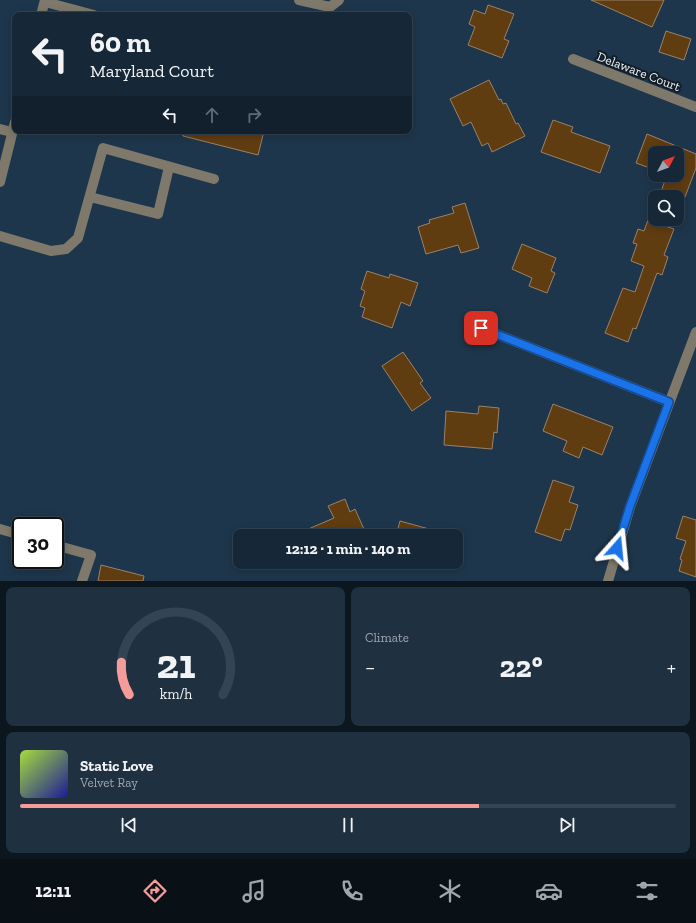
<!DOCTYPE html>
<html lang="en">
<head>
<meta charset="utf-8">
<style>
	body { margin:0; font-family:"Zilla Slab",serif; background:#1f3040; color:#f1f3f6; height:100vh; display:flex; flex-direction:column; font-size:15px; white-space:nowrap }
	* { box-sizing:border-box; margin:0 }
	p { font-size:13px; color:#9ea6ae }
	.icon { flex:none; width:22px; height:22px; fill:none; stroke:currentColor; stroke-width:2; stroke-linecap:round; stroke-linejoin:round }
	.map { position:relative; height:581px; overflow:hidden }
	.drawer { display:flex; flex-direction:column; gap:6px; padding:6px; background:#0c161f; flex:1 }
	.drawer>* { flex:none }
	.top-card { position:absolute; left:12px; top:12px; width:400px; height:122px; border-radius:8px; box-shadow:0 2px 10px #0003,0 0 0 1px #354453; background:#162838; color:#f1f3f6; overflow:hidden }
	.needle { width:26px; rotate:49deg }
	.tools { position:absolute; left:648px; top:146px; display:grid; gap:8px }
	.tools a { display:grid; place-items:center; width:36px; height:36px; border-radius:8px; background:#162838; box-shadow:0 2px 10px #0003,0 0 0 1px #354453; font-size:20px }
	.speed { position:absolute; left:12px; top:517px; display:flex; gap:8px; font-size:20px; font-weight:700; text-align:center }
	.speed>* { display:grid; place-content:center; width:52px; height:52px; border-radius:50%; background:#162838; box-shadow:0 2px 10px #0003,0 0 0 1px #354453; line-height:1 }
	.speed .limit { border:2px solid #111; border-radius:6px; background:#fff; color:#111 }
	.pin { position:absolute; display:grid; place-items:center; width:34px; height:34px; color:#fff; margin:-17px; border-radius:8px; box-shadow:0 2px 6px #0006 }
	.me { position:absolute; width:44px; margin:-22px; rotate:18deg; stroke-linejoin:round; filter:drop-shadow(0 0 3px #0008) }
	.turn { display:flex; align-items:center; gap:14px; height:84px; padding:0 12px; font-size:18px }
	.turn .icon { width:52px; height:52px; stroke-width:2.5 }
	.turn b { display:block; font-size:28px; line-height:34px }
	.lanes { display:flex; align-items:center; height:38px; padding:0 12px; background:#0003; justify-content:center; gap:20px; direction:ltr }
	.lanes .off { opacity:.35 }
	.big { font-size:30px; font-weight:700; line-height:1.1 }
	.drawer .widget { flex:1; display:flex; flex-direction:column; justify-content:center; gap:6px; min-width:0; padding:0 14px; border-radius:8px; background:#1f3040 }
	.drawer .dial { align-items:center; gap:0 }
	.dial svg { height:104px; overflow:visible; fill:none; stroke:#354453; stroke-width:7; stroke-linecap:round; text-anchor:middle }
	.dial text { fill:#f1f3f6; stroke:none }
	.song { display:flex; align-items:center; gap:12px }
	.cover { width:48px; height:48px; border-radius:6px; background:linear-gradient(135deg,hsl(80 70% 55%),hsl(240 70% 35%)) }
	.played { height:4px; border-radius:2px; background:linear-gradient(90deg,#f59b99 70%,#354453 70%) }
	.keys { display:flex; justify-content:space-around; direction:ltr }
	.heat { display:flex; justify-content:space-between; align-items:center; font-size:22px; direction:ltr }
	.drawer .tiles { flex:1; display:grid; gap:6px; grid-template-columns:1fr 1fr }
	.widget:last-child { grid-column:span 2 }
	.trip { position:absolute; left:233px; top:529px; width:230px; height:40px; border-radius:8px; background:#162838; box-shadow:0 2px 10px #0003,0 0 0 1px #354453; font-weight:700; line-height:40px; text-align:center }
	.tabs { display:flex; height:64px; justify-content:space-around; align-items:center; background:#091016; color:#9ea6ae }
	.tabs .icon { width:28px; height:28px }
	.tabs .on { color:#f59b99 }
	.tabs b { font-size:18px; color:#f1f3f6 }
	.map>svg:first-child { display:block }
	.building { fill:#603c11; stroke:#9b8168 }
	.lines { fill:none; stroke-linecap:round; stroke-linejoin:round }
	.minor { stroke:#7f796b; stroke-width:10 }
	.route-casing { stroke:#114b97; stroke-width:10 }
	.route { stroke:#1a73e8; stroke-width:7 }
	.labels { text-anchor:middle; stroke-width:4; stroke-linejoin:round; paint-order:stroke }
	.street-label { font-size:13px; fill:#ecf5fd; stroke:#121d26 }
</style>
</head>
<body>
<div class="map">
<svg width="696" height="581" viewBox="0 0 696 581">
	<rect width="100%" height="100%" fill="#1e364b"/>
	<g class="building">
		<polygon points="591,0 664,0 652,27"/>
		<polygon points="488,5 514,14 504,39 509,41 502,58 468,45 475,27 469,24 474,10 485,14"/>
		<polygon points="666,31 691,39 684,60 659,52"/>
		<polygon points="489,80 499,100 501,99 503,104 506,103 516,124 518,123 525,136 492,152 488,143 482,146 471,122 463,126 450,99"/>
		<polygon points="553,120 573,127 571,132 610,146 600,173 541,152"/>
		<polygon points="183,131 264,131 258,155 183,136"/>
		<polygon points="647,134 696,154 696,168 685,197 659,197 667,175 677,175 677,153 655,153 655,170 636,163"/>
		<polygon points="465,203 479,248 461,253 458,245 426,254 418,227 430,223 429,220 454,213 452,207"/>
		<polygon points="648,220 674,229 664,255 668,257 662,275 657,273 636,329 633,328 628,342 605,333 623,288 635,292 644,266 631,261 637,244 633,243 638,229 644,231"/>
		<polygon points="522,244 556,258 551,271 555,273 547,293 529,286 532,278 512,269"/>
		<polygon points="367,271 389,278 390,274 418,283 410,306 401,302 392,328 362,317 365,308 360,306 365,291 361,289"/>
		<polygon points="403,352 423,381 420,383 431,398 412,411 382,366"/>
		<polygon points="553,404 613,427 602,455 583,447 579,458 563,451 567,441 543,431"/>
		<polygon points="479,406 499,408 497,433 494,432 492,449 444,445 446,411 478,414"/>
		<polygon points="553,480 574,487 569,502 578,505 570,530 565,529 561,541 535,532"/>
		<polygon points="345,499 350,512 355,509 367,536 292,536 334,518 328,506"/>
		<polygon points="683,516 696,520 696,577 679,571 682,560 680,559 686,541 676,538"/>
		<polygon points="400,521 440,532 439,536 396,536"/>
		<polygon points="101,565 144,576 143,581 98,581"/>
	</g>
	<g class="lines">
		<g class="minor">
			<polyline points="299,0 330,7 339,0"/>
			<polyline points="45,2 94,15"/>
			<polyline points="41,15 45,0"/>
			<polyline points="573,59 696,107"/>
			<polyline points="0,129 12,132"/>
			<polyline points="0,182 15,122"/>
			<polyline points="90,197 158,214 169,167"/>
			<polyline points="0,236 51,251 66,249 78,238 103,148 214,179"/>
			<polyline points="481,328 669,402"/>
			<polyline points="0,529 21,535"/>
			<polyline points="55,545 91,555 82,581"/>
			<polyline points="608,581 630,507 696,332"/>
		</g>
	</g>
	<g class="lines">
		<defs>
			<polyline id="route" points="481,328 669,402 630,506 617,548"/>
		</defs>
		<use href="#route" class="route-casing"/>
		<use href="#route" class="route"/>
	</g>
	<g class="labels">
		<g class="street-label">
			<text transform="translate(639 71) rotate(21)" y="5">Delaware Court</text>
		</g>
	</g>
</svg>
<div class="tools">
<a><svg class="needle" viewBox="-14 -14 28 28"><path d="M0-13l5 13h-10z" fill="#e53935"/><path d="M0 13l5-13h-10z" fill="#9ea6ae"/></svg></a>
<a><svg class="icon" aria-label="search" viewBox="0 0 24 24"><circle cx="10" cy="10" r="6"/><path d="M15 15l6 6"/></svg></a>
</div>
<div class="speed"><div class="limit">30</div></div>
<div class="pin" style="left:481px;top:328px;background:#d93025"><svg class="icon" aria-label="arrive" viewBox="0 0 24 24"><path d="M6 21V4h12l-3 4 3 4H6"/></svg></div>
<svg class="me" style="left:617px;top:548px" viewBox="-20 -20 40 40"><path d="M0-17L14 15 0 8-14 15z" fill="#1a73e8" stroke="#fff" stroke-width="4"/></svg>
<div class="trip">12:12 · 1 min · 140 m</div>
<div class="top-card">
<div class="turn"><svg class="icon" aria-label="left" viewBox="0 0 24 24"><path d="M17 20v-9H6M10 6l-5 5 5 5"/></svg><div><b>60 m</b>Maryland Court</div></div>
<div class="lanes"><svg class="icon" aria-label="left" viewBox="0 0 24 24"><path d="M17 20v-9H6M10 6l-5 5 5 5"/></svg><svg class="icon off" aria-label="ahead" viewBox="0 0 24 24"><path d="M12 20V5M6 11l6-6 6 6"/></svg><svg class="icon off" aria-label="right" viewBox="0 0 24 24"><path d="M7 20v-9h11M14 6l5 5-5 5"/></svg></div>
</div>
</div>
<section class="drawer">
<div class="tiles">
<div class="widget dial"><svg viewBox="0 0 100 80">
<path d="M14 69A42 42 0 1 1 86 69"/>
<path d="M14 69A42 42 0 0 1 8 44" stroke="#f59b99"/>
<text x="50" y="56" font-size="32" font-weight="700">21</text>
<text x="50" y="72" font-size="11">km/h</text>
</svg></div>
<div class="widget"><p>Climate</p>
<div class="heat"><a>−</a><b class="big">22°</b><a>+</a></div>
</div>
<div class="widget">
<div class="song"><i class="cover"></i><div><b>Static Love</b><p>Velvet Ray</p></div></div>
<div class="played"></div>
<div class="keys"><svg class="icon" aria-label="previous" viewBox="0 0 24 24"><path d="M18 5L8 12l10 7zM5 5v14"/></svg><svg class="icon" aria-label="pause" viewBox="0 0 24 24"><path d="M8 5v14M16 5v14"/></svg><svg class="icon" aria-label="next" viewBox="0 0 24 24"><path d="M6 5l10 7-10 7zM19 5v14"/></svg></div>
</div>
</div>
</section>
<nav class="tabs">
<b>12:11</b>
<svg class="icon on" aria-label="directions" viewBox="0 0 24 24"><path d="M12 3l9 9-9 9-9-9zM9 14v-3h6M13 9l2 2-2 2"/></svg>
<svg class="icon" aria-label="music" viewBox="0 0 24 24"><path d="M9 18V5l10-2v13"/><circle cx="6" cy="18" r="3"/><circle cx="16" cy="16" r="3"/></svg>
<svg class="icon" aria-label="phone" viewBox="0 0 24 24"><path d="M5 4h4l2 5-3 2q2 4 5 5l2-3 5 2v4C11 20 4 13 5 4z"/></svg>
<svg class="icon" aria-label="climate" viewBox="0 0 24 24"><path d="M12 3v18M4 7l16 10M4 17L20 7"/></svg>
<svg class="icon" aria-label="car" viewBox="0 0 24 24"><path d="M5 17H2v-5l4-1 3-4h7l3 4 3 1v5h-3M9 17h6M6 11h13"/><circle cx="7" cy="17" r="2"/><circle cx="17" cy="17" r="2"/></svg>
<svg class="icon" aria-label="filters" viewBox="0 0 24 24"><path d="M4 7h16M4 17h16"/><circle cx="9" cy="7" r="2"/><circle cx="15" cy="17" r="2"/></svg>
</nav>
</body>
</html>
